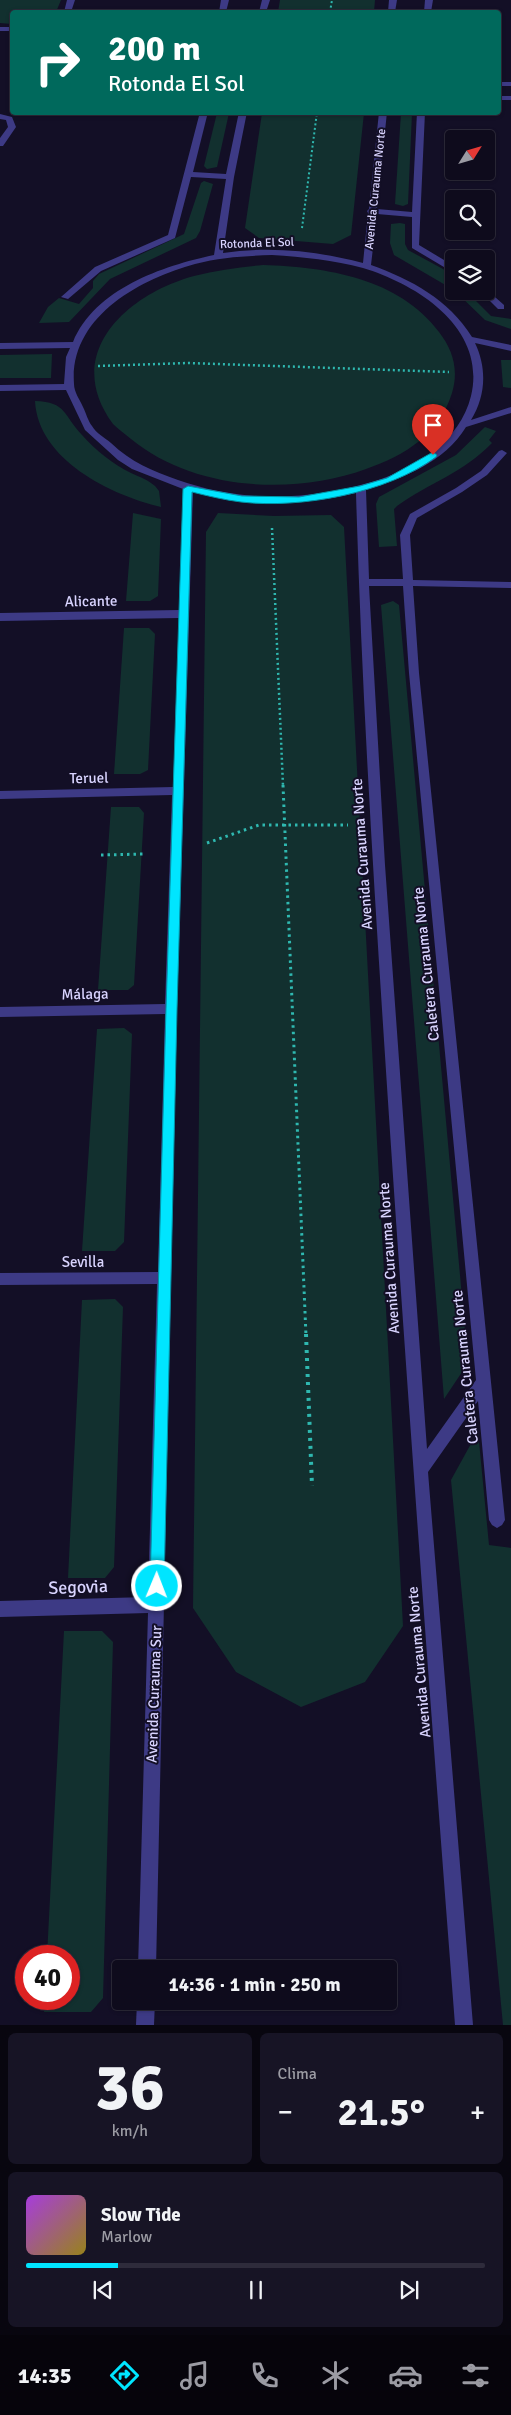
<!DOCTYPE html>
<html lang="es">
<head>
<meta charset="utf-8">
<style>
	body { margin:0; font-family:Signika,sans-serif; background:#171425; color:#f1f3f6; height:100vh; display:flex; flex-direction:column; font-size:19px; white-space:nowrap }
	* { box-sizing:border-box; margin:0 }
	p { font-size:16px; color:#9b9ba3 }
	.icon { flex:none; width:28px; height:28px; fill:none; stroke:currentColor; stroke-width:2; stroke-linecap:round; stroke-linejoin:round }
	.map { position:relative; height:2025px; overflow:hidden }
	.sheet { display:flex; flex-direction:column; gap:8px; padding:8px; background:#08060f; flex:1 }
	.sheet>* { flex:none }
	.top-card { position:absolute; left:10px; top:10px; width:491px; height:105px; border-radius:5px; box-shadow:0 1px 4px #0004,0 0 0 1px #2e2b3b; background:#00695c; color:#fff; overflow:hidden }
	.needle { width:32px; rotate:53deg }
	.tools { position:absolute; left:445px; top:130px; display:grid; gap:10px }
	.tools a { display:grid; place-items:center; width:50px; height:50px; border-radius:5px; background:#0e0b1c; box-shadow:0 1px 4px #0004,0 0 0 1px #2e2b3b; font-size:25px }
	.speed { position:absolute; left:15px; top:1945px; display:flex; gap:10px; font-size:25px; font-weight:700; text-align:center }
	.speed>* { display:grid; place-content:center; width:65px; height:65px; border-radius:50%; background:#0e0b1c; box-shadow:0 1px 4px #0004,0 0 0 1px #2e2b3b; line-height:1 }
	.speed .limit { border:8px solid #d22; background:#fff; color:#111 }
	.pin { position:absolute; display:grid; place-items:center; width:42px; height:42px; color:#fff; margin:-51px -21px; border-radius:50% 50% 50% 0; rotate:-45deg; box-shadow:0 0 5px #0007 }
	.pin .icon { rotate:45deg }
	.me { position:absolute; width:55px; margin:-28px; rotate:1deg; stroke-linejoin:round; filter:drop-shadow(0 0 4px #0008) }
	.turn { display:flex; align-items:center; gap:18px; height:105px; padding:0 15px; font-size:22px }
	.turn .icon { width:65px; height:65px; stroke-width:2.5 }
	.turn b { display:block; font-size:35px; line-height:42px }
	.big { font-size:38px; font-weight:700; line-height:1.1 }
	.sheet .widget { flex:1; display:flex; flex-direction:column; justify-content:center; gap:8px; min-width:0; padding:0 18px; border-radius:8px; background:#171425 }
	.sheet .dial { align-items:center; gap:0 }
	.dial b { font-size:65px; line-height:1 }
	.song { display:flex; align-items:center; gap:15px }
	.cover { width:60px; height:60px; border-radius:8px; background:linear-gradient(135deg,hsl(280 70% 55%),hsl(50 70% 35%)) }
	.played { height:5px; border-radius:2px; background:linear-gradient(90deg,#00e5ff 20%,#2e2b3b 20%) }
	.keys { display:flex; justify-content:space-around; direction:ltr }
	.heat { display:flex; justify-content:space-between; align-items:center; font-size:28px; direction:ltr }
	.sheet .tiles { flex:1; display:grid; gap:8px; grid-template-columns:1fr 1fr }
	.widget:last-child { grid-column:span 2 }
	.trip { position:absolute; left:112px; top:1960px; width:285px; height:50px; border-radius:5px; background:#0e0b1c; box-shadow:0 1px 4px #0004,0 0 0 1px #2e2b3b; font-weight:700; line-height:50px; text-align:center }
	.dock { display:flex; height:80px; justify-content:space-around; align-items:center; background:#06040b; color:#9b9ba3 }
	.dock .icon { width:35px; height:35px }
	.dock .current { color:#00e5ff }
	.dock b { font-size:22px; color:#f1f3f6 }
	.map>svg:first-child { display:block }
	.green { fill:#12302f }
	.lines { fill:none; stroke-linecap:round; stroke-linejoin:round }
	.path-far3 { stroke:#2fb8b0; stroke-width:2; stroke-dasharray:2 2.5; stroke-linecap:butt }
	.path-far2 { stroke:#2fb8b0; stroke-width:2.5; stroke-dasharray:2 3; stroke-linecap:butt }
	.path-far1 { stroke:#2fb8b0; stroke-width:3; stroke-dasharray:2.5 4; stroke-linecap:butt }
	.path { stroke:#2fb8b0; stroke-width:4; stroke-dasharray:3 5; stroke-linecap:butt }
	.minor { fill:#3d3a85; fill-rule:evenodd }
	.route { fill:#00e5ff; stroke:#0095a6 }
	.labels { text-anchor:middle; stroke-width:4; stroke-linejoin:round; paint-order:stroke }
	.far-street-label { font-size:12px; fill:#d9d4ff; stroke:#130f26 }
	.street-label { font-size:15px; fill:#d9d4ff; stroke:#130f26 }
	.near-street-label { font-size:18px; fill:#d9d4ff; stroke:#130f26 }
</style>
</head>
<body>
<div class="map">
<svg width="511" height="2025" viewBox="0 0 511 2025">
	<rect width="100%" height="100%" fill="#130f26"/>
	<g class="green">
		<polygon points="0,0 61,0 56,12 12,12 12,24 0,23"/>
		<polygon points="280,0 375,0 374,12 278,12"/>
		<polygon points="217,113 229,113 217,167 207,169 204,166"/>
		<polygon points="262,113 364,113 351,235 333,244 259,238 245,228"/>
		<polygon points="401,113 412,113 408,204 403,206 395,204"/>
		<polygon points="204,181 213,184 200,231 196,238 110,279 69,322 39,323 48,307 59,298 79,304 93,288 93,281 99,274 184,234 201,183"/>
		<polygon points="400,223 405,224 405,244 408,250 454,275 454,290 394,255 390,243 391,224"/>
		<path d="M263,265C326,267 399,278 439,332C453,350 459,370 452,393C439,435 405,455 366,469C292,496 193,490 131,439C125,434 118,429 113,424C61,354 127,294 194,276C217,270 240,267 263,265Z"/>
		<polygon points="455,291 477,291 480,294 472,297 491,316 511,319 511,329 485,320"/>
		<polygon points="52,354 51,378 0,378 0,355"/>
		<polygon points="501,360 511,360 511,388 503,387"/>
		<path d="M35,401C67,402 63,415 82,435C95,450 113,464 131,473C140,477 148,480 155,486L159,491L161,507C111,495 38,460 35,401Z"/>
		<path d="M485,427L496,431L489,440L492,443C462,474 430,482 397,506L394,509L397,546L379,547L376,504L379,497L456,455Z"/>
		<polygon points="133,513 161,519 158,596 150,601 126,601"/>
		<polygon points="218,513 274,516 331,515 344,527 403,1626 365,1682 301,1707 236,1672 193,1608 206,532"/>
		<polygon points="393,601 399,605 468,1363 444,1399 381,605"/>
		<polygon points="124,628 149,628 155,634 148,770 140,774 114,774"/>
		<polygon points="111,807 139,807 144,813 134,985 128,990 98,990"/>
		<polygon points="124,1028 132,1034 124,1242 115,1251 82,1251 97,1029"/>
		<polygon points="115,1299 123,1307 114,1567 105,1578 68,1578 82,1300"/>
		<polygon points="478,1431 489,1545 511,1548 511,2025 503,2025 451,1480"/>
		<polygon points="64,1631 102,1631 113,1642 103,1998 91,2012 44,2012 45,1999 69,1999 69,1956 47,1956"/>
	</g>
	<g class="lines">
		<g class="path-far3">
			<polyline points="330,12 332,0"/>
			<polyline points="302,228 317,112"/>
		</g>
		<g class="path-far2">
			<polyline points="98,366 188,363 449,372"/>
			<polyline points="272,528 283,786"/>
		</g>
		<g class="path-far1">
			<polyline points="283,785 306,1336"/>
			<polyline points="207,843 259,825 348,825"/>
			<polyline points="101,855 145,854"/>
		</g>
		<polyline class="path" points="306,1334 312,1486"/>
		<g class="minor">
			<polygon points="67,0 75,0 71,12 64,12"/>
			<polygon points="221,0 229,0 226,12 219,12"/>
			<polygon points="262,0 270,0 266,12 259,12"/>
			<polygon points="389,0 397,0 395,12 388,12"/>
			<polygon points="425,0 433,0 431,12 424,12"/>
			<rect x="0" y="27" width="12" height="4"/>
			<rect x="499" y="82" width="12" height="4"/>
			<rect x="499" y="96" width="12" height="4"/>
			<path d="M200,112H208L193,172L226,174L239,112H247L234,177L223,253C270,246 317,251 363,263L368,213L367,211L369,209L379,112H387L377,209L412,212L417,112H425L419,245L454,266V273L412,248V217L377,214L371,265C412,280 448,299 472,337L511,345V351L475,343C487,368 486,396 471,420L511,407V413L466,427C445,462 403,478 366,490L369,579H403L400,535L410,514L456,488L481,471L499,451L502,450L507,453L487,475L462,492L417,518L410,535L413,580L511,582V588L413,586L419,673L505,1520L502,1525L497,1528L492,1525L489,1520L478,1401L428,1472L473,2025H455C432,1727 410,1430 390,1132C376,919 362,705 356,493C301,506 248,507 193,491L177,1009L156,1969H138L148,1613L0,1617V1601L148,1597L157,1284L0,1285V1273L158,1272L165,1014L0,1017V1007L165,1004L172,795L0,799V791L173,787L179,618L0,621V613L179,610L183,489L132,469L118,460L85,430L66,390L0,391V385L64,384L66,357L70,348L0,349V343L73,342C95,289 162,266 214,255L226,179L191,177L175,238L101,271L68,299L61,297L95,267L168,235ZM272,255C303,257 334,260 363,268C419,285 487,329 471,396C460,441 416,468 375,481C308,501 244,503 178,480C152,471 131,462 111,443C105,438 96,433 92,426C88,421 86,413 83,407C80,400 74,392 74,384C69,317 140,279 195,264C221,257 246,256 272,255ZM369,586H403L409,673L476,1380L427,1449L385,865Z"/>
			<polygon points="0,114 12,117 16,127 3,146 0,146 0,138 8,127 6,120 0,119"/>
			<polygon points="486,289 504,305 504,309 498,309 480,291 486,291"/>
			<polygon points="137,2001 155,2001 154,2025 136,2025"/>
		</g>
	</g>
	<path class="route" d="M433,452L437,455L436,457C388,493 300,509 241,502C225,500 208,496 192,492L177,1009L164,1586L162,1591L157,1593L152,1591L150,1586L166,1009L183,489L188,486L242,496L299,497L360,486L387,478Z"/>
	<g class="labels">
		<g class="far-street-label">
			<text transform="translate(375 189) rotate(-84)" y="4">Avenida Curauma Norte</text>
			<text transform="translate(257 243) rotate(-2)" y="4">Rotonda El Sol</text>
		</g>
		<g class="street-label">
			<text transform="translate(91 601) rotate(-1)" y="5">Alicante</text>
			<text transform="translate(89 778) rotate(-1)" y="5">Teruel</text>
			<text transform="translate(362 854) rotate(-94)" y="5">Avenida Curauma Norte</text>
			<text transform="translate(426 964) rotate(-96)" y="5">Caletera Curauma Norte</text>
			<text transform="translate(85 994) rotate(-1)" y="5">Málaga</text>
			<text transform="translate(389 1258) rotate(-94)" y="5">Avenida Curauma Norte</text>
			<text x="83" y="1267">Sevilla</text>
			<text transform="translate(465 1367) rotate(-96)" y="5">Caletera Curauma Norte</text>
			<text transform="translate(419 1662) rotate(-95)" y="5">Avenida Curauma Norte</text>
			<text transform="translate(154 1694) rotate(-88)" y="5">Avenida Curauma Sur</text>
		</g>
		<g class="near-street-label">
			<text transform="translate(78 1587) rotate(-2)" y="6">Segovia</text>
		</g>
	</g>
</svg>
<div class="tools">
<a><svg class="needle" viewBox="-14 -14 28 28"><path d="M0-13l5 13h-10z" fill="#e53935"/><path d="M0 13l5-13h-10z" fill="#9b9ba3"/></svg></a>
<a><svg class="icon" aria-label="search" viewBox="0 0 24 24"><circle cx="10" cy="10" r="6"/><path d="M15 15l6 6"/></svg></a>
<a><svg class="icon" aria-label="layers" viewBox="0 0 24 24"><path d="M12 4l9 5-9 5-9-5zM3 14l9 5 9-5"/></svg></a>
</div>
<div class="speed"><div class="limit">40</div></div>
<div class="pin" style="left:433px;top:455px;background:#d93025"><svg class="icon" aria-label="arrive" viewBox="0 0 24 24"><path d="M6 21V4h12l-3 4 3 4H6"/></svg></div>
<svg class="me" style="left:157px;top:1586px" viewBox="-20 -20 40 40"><circle r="17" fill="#00e5ff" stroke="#fff" stroke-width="3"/><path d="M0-11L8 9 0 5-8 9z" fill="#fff"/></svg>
<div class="trip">14:36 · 1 min · 250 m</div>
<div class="top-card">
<div class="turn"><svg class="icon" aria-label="right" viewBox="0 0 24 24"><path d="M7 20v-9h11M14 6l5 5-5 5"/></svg><div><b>200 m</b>Rotonda El Sol</div></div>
</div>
</div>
<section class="sheet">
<div class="tiles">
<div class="widget dial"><b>36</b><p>km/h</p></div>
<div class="widget"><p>Clima</p>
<div class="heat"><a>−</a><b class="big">21.5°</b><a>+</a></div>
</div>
<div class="widget">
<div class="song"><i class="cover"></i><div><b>Slow Tide</b><p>Marlow</p></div></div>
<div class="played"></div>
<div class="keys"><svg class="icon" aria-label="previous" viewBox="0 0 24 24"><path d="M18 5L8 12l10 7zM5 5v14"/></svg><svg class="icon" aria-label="pause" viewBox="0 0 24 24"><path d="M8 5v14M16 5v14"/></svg><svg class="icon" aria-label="next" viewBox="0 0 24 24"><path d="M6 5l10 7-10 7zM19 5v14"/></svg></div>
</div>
</div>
</section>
<nav class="dock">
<b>14:35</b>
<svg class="icon current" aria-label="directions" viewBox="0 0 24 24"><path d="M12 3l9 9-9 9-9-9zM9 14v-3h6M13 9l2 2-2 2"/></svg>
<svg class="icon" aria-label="music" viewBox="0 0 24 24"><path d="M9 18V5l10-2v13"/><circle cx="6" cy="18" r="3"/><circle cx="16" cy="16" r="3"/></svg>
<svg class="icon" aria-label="phone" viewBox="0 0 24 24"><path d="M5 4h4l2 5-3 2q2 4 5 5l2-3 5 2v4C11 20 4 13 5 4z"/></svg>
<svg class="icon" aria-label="climate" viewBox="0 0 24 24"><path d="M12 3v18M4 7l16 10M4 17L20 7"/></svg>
<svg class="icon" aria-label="car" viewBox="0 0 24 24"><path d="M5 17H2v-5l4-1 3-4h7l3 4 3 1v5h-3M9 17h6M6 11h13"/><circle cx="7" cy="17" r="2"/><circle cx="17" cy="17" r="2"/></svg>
<svg class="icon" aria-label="filters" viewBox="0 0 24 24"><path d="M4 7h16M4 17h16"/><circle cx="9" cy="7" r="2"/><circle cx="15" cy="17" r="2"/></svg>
</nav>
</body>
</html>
